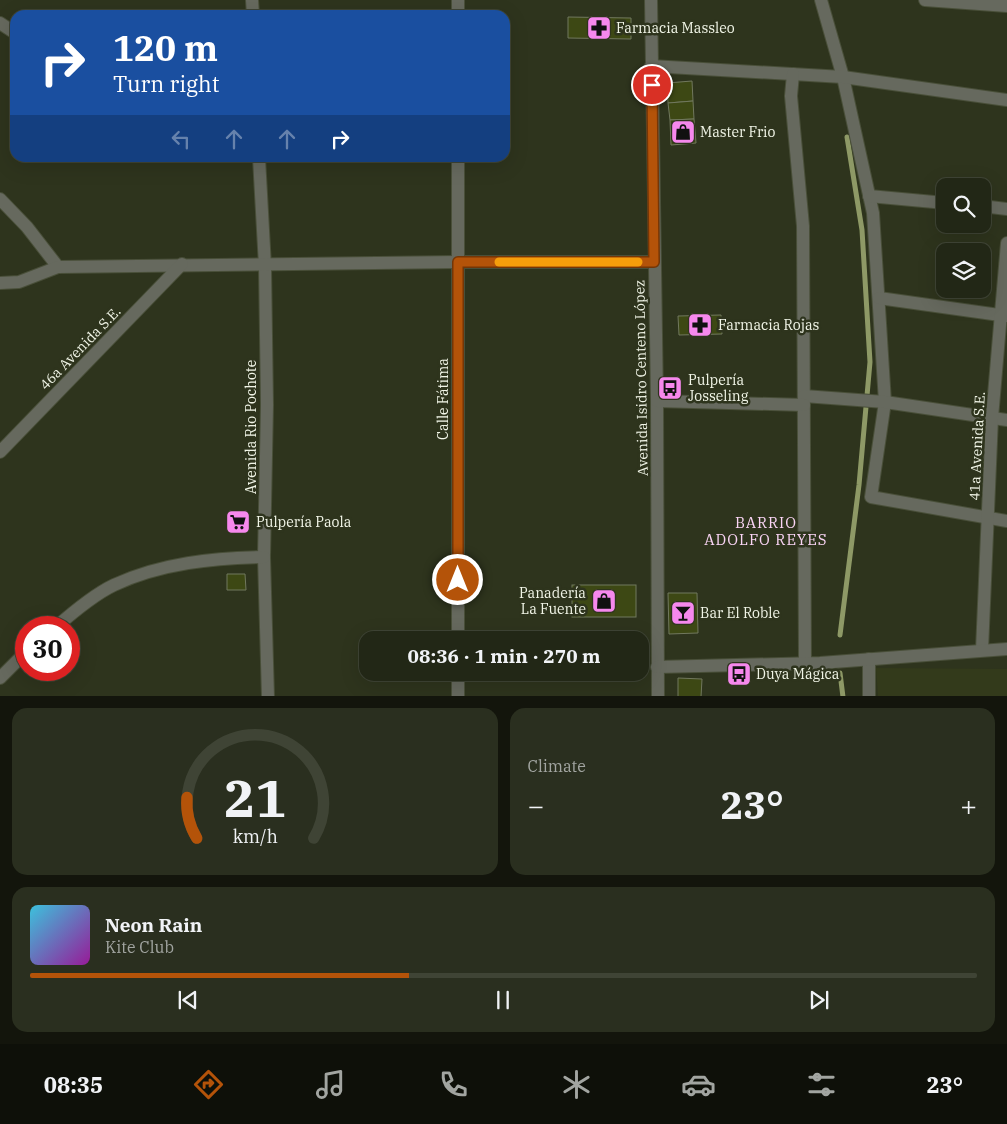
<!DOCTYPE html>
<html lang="en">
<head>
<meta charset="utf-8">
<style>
	body { margin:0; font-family:"IBM Plex Serif",serif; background:#2a2f1f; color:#f1f3f6; height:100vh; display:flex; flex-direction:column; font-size:19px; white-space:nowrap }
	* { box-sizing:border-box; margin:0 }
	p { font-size:16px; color:#a2a5a1 }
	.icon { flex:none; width:28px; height:28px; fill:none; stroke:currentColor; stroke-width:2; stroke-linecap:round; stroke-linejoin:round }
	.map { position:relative; height:696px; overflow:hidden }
	.side { display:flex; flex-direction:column; gap:12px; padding:12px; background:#13150c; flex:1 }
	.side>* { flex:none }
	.guide { position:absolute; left:10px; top:10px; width:500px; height:152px; border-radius:15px; box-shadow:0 5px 20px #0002,0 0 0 1px #3f4435; background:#1a4fa0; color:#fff; overflow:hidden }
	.tools { position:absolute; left:936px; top:178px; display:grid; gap:10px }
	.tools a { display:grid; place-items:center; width:55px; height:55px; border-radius:10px; background:#222716; box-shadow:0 5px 20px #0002,0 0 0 1px #3f4435; font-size:25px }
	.speed { position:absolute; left:15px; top:616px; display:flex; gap:10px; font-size:25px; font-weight:700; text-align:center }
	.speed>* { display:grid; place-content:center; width:65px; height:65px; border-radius:50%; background:#222716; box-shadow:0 5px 20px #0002,0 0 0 1px #3f4435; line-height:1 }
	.speed .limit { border:8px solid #d22; background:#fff; color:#111 }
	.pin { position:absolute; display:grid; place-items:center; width:42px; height:42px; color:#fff; margin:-21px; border:2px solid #fff; border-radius:50%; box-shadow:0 1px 5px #0007 }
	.me { position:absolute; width:55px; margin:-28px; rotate:0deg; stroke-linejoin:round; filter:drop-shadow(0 0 4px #0008) }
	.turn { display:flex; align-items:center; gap:18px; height:105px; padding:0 20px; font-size:22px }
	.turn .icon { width:65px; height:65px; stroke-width:2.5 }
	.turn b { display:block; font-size:35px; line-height:42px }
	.lanes { display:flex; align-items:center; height:48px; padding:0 20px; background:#0003; justify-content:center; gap:25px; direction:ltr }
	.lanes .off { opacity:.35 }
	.big { font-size:38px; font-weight:700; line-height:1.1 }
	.side .widget { flex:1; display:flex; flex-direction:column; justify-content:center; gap:8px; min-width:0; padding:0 18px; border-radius:15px; background:#2a2f1f }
	.side .dial { align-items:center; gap:0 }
	.dial svg { height:130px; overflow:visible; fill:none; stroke:#3f4435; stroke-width:7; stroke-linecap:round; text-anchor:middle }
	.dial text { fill:#f1f3f6; stroke:none }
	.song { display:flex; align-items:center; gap:15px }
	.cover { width:60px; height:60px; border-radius:8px; background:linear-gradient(135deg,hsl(190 70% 55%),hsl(300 70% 35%)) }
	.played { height:5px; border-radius:2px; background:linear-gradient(90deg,#b45309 40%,#3f4435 40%) }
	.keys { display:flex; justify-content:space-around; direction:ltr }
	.heat { display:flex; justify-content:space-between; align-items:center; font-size:28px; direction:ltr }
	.side .tiles { flex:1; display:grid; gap:12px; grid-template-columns:1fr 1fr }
	.widget:last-child { grid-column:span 2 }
	.trip { position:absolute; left:359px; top:631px; width:290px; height:50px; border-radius:15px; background:#222716; box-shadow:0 5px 20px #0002,0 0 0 1px #3f4435; font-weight:700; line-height:50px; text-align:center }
	.tab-bar { display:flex; height:80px; justify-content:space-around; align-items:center; background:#0e1009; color:#a2a5a1 }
	.tab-bar .icon { width:35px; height:35px }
	.tab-bar .active { color:#b45309 }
	.tab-bar b { font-size:22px; color:#f1f3f6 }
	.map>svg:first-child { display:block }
	.built { fill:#333a1b }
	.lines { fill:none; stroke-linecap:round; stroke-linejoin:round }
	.stream { stroke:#8e9966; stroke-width:5 }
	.building { fill:#3d4814; stroke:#71785e }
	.minor-casing { stroke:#494f39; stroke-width:14 }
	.minor { stroke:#66695e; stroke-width:12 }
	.route-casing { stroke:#753606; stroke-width:12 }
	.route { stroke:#b45309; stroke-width:9 }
	.slow { stroke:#f59e0b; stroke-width:9 }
	.labels { text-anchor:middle; stroke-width:5; stroke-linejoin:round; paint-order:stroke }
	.poi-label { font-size:14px; fill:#f1f5e7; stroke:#2e341d; text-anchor:start }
	.street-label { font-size:14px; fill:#f1f5e7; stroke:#2e341d }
	.neighbourhood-label { font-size:15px; letter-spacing:1px; fill:#fbd5f6; stroke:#2e341d }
</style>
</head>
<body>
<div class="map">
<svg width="1007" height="697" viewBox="0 0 1007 697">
	<rect width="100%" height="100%" fill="#2e341d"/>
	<polygon class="built" points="876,668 1007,669 1007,696 878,696"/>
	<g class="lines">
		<g class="stream">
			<polyline points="840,635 859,485 870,362 862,230 847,137"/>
			<polyline points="840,673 843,697"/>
		</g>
	</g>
	<g class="building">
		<polygon points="568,17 631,18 631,39 568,38"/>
		<polygon points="692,81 693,101 668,103 667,83"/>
		<polygon points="693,101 694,119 670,120 668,103"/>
		<polygon points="694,119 696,143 671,145 670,120"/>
		<polygon points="721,315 722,334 679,335 678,316"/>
		<polygon points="227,574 245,574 246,590 227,590"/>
		<rect x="572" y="585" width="64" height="32"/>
		<polygon points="668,593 697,593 698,633 669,634"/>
		<polygon points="678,678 702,679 701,697 678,697"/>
	</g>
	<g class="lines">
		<defs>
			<g id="minor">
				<polyline points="252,0 253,15"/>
				<polyline points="651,0 657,401 658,697"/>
				<polyline points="821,0 843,77 873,213 885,402 871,497 1007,521"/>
				<polyline points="925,0 1007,6"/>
				<polyline points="458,15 458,0"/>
				<polyline points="0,23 15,33"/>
				<polyline points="651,66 843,77 1007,100"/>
				<polyline points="793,74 791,96 803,226 805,663"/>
				<polyline points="259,158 265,266 267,405 264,557 268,697"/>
				<polyline points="458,158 458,640"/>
				<polyline points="869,196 945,203"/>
				<polyline points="0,199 27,227 58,267"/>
				<polyline points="982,206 1007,209"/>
				<polyline points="0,283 19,282 58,267 457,262 654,262"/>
				<polyline points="879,298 1007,316"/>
				<polyline points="804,396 885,402 1007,420"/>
				<polyline points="657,401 804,405"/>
				<polyline points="0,452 182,264"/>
				<path d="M55,628C72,613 93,595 114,585C161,563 214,558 264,557"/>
				<polyline points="982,650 992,418 1007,243"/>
				<polyline points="869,659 869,697"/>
				<polyline points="657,667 820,663 1007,649"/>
				<polyline points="458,672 458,697"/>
				<polyline points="0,678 26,652"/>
			</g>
		</defs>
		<use href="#minor" class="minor-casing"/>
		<use href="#minor" class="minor"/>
	</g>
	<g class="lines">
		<defs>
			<polyline id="route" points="458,580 458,262 654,262 652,85"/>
		</defs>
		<use href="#route" class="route-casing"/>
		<use href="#route" class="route"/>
		<polyline class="slow" points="499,262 638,262"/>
	</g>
	<defs>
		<symbol id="pharmacy-square" viewBox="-11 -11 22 22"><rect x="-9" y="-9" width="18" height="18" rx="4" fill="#f688ed" stroke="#2e341d"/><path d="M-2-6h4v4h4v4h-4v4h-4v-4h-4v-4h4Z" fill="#111"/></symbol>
		<symbol id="shop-square" viewBox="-11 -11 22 22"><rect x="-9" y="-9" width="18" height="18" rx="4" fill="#f688ed" stroke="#2e341d"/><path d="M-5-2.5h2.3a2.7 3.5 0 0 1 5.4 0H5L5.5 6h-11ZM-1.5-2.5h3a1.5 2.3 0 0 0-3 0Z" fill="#111"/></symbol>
		<symbol id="bus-square" viewBox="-11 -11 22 22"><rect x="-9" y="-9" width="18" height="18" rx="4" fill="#f688ed" stroke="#2e341d"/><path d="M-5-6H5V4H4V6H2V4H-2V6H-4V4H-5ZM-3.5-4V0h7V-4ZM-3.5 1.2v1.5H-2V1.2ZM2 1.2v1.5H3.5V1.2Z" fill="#111"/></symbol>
		<symbol id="supermarket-square" viewBox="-11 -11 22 22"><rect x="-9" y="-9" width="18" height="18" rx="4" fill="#f688ed" stroke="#2e341d"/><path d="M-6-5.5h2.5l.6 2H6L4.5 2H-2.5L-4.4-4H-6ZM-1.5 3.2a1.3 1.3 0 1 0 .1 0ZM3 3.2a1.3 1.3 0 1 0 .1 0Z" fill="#111"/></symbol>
		<symbol id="bar-square" viewBox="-11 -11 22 22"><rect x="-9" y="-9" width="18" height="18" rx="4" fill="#f688ed" stroke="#2e341d"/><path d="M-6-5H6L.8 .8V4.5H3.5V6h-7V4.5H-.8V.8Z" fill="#111"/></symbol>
	</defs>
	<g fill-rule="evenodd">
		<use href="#pharmacy-square" x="585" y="14" width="28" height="28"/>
		<use href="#shop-square" x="669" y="118" width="28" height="28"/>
		<use href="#pharmacy-square" x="686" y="311" width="28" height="28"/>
		<use href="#bus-square" x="656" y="374" width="28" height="28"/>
		<use href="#supermarket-square" x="224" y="508" width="28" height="28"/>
		<use href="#shop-square" x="590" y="587" width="28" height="28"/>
		<use href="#bar-square" x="669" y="599" width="28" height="28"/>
		<use href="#bus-square" x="725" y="660" width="28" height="28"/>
	</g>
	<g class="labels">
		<g class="poi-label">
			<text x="616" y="33">Farmacia Massleo</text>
			<text x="700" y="137">Master Frio</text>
			<text x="718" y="330">Farmacia Rojas</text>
			<text x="688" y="385">Pulpería<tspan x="688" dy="16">Josseling</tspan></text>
			<text x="256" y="527">Pulpería Paola</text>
			<text x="586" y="598" text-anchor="end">Panadería<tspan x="586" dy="16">La Fuente</tspan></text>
			<text x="700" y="618">Bar El Roble</text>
			<text x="756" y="679">Duya Mágica</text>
		</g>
		<g class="street-label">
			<text transform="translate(80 348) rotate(-46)" y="5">46a Avenida S.E.</text>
			<text transform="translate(641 378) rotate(-91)" y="5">Avenida Isidro Centeno López</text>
			<text transform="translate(443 399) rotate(-90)" y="5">Calle Fátima</text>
			<text transform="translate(251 427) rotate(-90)" y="5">Avenida Rio Pochote</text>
			<text transform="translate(977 446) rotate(-87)" y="5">41a Avenida S.E.</text>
		</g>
		<g class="neighbourhood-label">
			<text x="766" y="528">BARRIO<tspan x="766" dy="17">ADOLFO REYES</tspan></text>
		</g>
	</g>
</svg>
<div class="tools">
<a><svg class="icon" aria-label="search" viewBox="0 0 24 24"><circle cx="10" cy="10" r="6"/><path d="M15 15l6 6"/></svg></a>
<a><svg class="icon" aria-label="layers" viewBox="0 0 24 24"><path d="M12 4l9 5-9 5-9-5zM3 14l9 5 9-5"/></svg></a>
</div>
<div class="speed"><div class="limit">30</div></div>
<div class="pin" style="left:652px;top:85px;background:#d93025"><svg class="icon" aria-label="arrive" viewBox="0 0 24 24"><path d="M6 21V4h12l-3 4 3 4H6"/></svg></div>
<svg class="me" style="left:458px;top:580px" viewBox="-20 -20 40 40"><circle r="17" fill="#b45309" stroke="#fff" stroke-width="3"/><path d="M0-11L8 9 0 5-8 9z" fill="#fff"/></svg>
<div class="trip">08:36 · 1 min · 270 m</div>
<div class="guide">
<div class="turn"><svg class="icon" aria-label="right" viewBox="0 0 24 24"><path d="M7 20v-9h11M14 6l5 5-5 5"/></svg><div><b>120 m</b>Turn right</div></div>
<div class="lanes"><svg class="icon off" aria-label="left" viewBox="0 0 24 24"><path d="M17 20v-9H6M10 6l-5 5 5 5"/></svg><svg class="icon off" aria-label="ahead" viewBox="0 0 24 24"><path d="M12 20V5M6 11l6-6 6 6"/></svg><svg class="icon off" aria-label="ahead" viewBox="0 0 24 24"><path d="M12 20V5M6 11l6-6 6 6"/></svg><svg class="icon" aria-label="right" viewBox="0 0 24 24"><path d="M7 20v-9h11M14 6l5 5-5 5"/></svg></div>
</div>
</div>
<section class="side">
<div class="tiles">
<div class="widget dial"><svg viewBox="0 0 100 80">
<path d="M14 69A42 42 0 1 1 86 69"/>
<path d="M14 69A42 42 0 0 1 8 44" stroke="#b45309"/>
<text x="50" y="56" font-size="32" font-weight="700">21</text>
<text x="50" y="72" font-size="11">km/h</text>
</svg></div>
<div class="widget"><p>Climate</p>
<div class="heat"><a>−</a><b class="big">23°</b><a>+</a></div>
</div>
<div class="widget">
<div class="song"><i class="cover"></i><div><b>Neon Rain</b><p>Kite Club</p></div></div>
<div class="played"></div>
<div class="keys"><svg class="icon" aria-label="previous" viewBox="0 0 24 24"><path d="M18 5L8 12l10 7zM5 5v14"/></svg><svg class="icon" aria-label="pause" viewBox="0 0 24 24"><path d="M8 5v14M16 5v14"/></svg><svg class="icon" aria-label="next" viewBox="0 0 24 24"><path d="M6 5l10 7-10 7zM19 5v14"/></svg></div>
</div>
</div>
</section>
<nav class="tab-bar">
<b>08:35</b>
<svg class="icon active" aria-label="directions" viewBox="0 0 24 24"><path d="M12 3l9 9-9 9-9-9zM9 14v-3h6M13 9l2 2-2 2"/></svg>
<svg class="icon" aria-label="music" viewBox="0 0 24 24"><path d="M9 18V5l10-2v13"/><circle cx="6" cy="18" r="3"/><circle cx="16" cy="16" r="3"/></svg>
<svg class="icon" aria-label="phone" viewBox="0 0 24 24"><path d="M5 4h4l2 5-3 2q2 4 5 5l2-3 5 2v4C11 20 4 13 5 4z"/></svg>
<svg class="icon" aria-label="climate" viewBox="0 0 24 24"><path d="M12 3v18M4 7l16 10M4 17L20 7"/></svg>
<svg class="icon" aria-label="car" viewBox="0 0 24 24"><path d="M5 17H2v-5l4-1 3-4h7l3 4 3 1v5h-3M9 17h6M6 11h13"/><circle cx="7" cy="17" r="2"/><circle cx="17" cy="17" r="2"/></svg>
<svg class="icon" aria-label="filters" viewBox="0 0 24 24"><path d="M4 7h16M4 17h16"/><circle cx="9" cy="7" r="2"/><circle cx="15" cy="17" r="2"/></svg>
<b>23°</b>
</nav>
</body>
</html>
